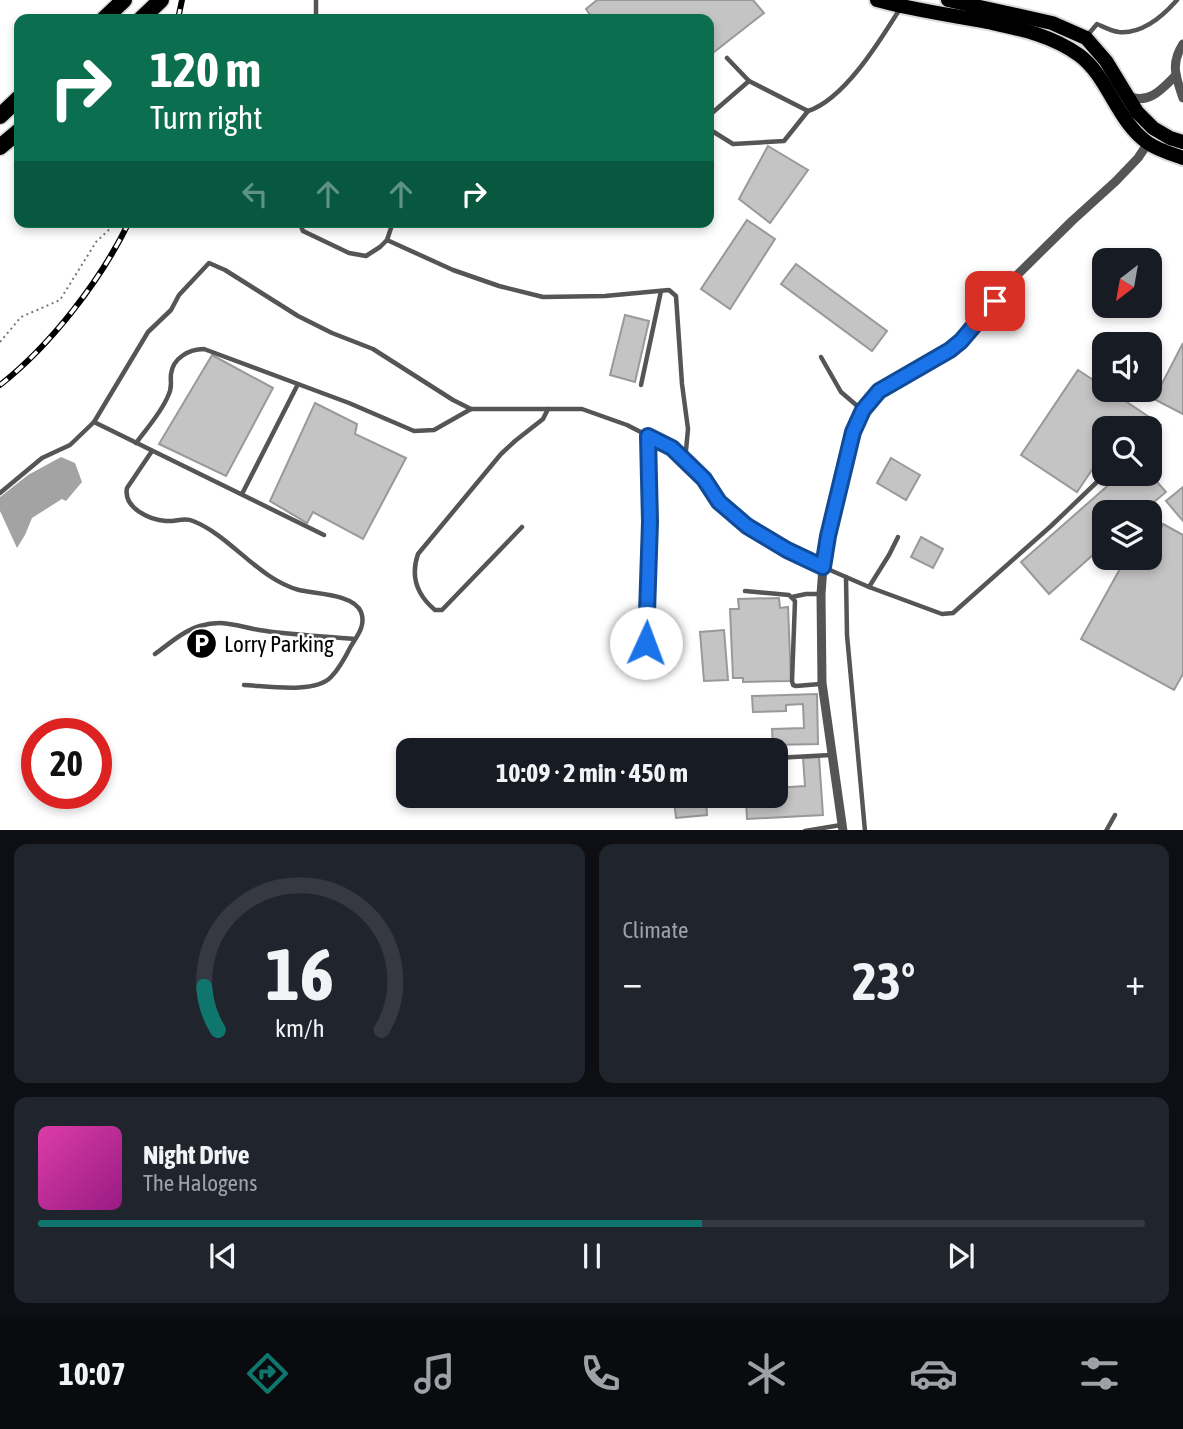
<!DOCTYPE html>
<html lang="en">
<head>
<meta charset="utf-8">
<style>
	body { margin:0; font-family:"Asap Condensed",sans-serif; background:#20242c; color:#f1f3f6; height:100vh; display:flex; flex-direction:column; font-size:26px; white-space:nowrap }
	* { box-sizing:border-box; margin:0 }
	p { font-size:23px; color:#9ea1a6 }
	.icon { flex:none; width:38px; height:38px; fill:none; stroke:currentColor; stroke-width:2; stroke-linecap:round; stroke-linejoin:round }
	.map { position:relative; height:830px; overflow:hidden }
	.drawer { display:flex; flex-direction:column; gap:14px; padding:14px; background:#0d0f14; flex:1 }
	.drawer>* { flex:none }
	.guide { position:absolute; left:14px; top:14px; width:700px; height:214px; border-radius:14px; box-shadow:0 4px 10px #0003; background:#0b6e4f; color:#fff; overflow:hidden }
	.needle { width:46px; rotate:211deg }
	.tools { position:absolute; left:1092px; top:248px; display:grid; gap:14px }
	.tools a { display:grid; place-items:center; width:70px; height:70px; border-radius:14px; background:#171b24; box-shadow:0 4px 10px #0003; font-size:35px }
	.speed { position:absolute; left:21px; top:718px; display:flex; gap:14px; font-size:35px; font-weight:700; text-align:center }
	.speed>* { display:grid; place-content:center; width:91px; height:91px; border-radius:50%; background:#171b24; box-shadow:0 4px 10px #0003; line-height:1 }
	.speed .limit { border:10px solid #d22; background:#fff; color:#111 }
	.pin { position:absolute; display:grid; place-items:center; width:60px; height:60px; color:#fff; margin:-30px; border-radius:14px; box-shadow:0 4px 10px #0006 }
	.me { position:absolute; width:77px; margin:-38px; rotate:2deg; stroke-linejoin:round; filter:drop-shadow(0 0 5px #0008) }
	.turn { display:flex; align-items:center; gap:24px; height:147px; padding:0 21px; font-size:32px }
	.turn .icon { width:91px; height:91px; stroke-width:2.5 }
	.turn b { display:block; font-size:49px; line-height:60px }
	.lanes { display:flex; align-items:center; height:66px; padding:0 21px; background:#0003; justify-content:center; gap:35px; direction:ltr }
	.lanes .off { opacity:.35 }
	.big { font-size:52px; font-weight:700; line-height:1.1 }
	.drawer .widget { flex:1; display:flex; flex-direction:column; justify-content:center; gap:10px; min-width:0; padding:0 24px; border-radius:14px; background:#20242c }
	.drawer .dial { align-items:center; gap:0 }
	.dial svg { height:182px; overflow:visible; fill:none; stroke:#363941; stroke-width:7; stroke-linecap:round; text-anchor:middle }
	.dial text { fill:#f1f3f6; stroke:none }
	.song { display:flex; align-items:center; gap:21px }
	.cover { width:84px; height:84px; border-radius:10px; background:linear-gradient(135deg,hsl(320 70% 55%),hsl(310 70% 35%)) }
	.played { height:7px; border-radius:4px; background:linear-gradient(90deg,#0f766e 60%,#363941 60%) }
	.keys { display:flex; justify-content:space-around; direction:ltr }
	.heat { display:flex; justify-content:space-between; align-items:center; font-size:38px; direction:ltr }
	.drawer .tiles { flex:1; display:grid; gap:14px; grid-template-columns:1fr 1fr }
	.widget:last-child { grid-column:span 2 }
	.trip { position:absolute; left:396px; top:738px; width:392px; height:70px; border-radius:14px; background:#171b24; box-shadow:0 4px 10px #0003; font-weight:700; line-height:70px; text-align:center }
	.menu { display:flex; height:112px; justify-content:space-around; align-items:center; background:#090b0e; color:#9ea1a6 }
	.menu .icon { width:49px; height:49px }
	.menu .active { color:#0f766e }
	.menu b { font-size:32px; color:#f1f3f6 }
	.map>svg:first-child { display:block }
	.water { fill:#a3a3a3 }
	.building { fill:#c4c4c4; stroke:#999; stroke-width:2 }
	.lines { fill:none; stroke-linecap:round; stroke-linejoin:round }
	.primary-casing { stroke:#dbdbdb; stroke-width:18 }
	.motorway-casing { stroke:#dbdbdb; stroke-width:19 }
	.path { stroke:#777; stroke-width:2; stroke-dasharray:2 3.5; stroke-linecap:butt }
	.service { stroke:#555; stroke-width:4.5 }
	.minor { stroke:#555; stroke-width:9 }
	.primary { stroke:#000; stroke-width:14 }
	.motorway { stroke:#000; stroke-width:16 }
	.rail-casing { stroke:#000; stroke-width:6 }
	.rail { stroke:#fff; stroke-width:3.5; stroke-dasharray:10; stroke-linecap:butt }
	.route-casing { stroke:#114b97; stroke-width:18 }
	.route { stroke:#1a73e8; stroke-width:12 }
	.labels { text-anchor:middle; stroke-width:5; stroke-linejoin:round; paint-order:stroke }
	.poi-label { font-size:23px; fill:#000; stroke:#fff; text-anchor:start }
</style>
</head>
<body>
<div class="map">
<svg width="1183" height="831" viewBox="0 0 1183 831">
	<rect width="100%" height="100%" fill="#fff"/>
	<polygon class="water" points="61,457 75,463 82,482 66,501 62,499 32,518 25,535 17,548 0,511 0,497 28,475"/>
	<g class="building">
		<polygon points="597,0 753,0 764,13 709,56 709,19 593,19 586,9"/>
		<polygon points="768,146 808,170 770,223 739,199"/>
		<polygon points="747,220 775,239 730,309 701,289"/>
		<polygon points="796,264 887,331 872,351 781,284"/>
		<polygon points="625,315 649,321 635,382 610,375"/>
		<polygon points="1183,343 1183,414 1154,399"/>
		<polygon points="212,355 273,388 226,476 159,444"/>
		<polygon points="1078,370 1104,387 1104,390 1109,390 1161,425 1150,443 1150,429 1104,429 1104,452 1077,492 1021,455"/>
		<polygon points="315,403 357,424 355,434 406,458 363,539 313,512 307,523 270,501"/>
		<polygon points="891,458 920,475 906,500 877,483"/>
		<polygon points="1121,474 1150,474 1166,492 1141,513 1104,513 1104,545 1049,594 1021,562"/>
		<polygon points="1183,487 1183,521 1166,501"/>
		<polygon points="1150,524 1160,530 1163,524 1183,535 1183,674 1174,690 1081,639 1126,558 1150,558"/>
		<polygon points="921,537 943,549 933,568 911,557"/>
		<polygon points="779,598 780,608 788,607 791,681 743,682 743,678 733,678 730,609 739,609 738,599"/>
		<polygon points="724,630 728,680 704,681 700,632"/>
		<polygon points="817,694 818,744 773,745 772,729 804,728 803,704 786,705 786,711 753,712 752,696"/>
		<polygon points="819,757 823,815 747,819 746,800 759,799 759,796 775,796 775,788 805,786 803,758"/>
		<polygon points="649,796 706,796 707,815 676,818 674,800 650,802"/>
	</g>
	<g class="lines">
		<defs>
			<g id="primary">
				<path d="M877,0C913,10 951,15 988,22C1020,29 1051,35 1079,55C1108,76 1117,122 1148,143C1158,150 1172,154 1183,158"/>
				<polyline points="948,0 1052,23 1086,38 1106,61 1137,112 1153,128 1170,138 1183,142"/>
			</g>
			<g id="motorway">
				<polyline points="104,19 124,0"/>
				<polyline points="141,19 161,0"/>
				<polyline points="0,116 19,98"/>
				<polyline points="0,147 19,131"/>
			</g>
		</defs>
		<use href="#primary" class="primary-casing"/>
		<use href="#motorway" class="motorway-casing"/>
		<polyline class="path" points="0,342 21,317 60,300 96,242 117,222"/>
		<g class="service">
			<polyline points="316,0 316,14 318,19"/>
			<path d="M1086,37L1097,24C1104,27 1111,31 1119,32C1142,34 1163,16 1177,0"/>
			<path d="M727,58L749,81L808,111C845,99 881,39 901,7"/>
			<polyline points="709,120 712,113 749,81"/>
			<polyline points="709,129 733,144 784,141 808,111"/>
			<polyline points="299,222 303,231 349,253 366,256 380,247 387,240 453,270 499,286 543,297 605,296 669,290 676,296 682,384 688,429 685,461"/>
			<polyline points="387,240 393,222"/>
			<polyline points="821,357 841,392 862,410"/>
			<polyline points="641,385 661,291"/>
			<polyline points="94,422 148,332 171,310 179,295 209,263 225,270 298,316 332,333 373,349 453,400 471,409 582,409 627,425 672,448 704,479 719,502 747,526 787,549 823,567 869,587 942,614 953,613 1051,526 1098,481"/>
			<path d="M136,443C147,428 161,413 168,396C173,387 170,383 171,374C173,358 189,349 204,349L349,403L414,431L434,430L471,409"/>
			<path d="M152,451L127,488C123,508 150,520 166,521C176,522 184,517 193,521C231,536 258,579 299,590C316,594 354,594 361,612C366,625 358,635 351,646C346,656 340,668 331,677C315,694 267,686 244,685"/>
			<polyline points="0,493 42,458 70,445 94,422 324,535"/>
			<polyline points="242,494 298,384"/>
			<path d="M522,527L442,610H435C417,595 410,577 418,554L501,454L515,441L543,419L548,409"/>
			<polyline points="846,577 847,635 865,831"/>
			<polyline points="869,587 889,555 898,537"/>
			<polyline points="745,591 789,595 795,601 792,681 793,685 796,686 820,684"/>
			<polyline points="792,597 806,594 821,594"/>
			<polyline points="646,643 650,522 648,436"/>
			<path d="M155,654C169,644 183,631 200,626C223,619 237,626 259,630C290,635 323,636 355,639"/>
			<polyline points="775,758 831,755"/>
			<polyline points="805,831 841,825"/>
			<polyline points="1106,831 1115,815"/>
		</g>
		<g class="minor">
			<path d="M1183,44C1170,64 1176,77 1183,98"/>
			<path d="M1128,96C1149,105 1162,89 1176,75"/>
			<polyline points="843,831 822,683 821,594 823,567 828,536 853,432 863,410 879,391 936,359 961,341 1011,281 1072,221 1116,181 1138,158 1148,143"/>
		</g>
		<use href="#primary" class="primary"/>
		<use href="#motorway" class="motorway"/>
		<defs>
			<g id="rail">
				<polyline points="178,19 182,0"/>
				<path d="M0,385C51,345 101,280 129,222"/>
			</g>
		</defs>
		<use href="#rail" class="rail-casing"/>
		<use href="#rail" class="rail"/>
	</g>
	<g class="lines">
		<defs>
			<polyline id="route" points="646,643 650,522 648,436 672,448 704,479 719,502 747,526 787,550 823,567 828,536 853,432 863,410 879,391 950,350 961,341 995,301"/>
		</defs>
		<use href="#route" class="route-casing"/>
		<use href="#route" class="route"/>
	</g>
	<defs>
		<symbol id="parking-disc" viewBox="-11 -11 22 22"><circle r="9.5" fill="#000" stroke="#fff"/><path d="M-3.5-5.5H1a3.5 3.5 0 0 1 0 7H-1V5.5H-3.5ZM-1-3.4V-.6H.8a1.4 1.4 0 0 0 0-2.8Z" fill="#fff"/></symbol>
	</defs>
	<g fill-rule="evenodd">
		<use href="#parking-disc" x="184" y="626" width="35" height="35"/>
	</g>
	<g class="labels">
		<g class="poi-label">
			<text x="224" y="652">Lorry Parking</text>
		</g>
	</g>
</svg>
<div class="tools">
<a><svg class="needle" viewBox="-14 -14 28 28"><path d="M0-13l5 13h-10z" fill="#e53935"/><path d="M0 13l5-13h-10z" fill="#9ea1a6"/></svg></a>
<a><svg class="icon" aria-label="sound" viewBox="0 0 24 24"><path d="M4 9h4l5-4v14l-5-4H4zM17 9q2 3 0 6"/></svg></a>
<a><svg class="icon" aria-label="search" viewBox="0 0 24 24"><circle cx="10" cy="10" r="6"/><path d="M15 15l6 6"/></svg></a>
<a><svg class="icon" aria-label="layers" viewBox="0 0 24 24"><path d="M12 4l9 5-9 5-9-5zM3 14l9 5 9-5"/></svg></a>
</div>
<div class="speed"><div class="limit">20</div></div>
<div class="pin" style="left:995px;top:301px;background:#d93025"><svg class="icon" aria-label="arrive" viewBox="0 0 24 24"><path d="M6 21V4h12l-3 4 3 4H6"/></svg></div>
<svg class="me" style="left:646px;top:643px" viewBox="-20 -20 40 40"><circle r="19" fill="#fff"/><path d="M0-13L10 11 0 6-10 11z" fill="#1a73e8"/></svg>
<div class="trip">10:09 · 2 min · 450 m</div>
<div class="guide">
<div class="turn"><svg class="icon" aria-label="right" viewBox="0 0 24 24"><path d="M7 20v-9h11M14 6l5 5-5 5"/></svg><div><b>120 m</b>Turn right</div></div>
<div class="lanes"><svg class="icon off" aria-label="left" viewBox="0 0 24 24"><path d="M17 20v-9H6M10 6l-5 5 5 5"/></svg><svg class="icon off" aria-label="ahead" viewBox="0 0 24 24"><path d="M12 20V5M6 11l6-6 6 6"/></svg><svg class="icon off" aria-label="ahead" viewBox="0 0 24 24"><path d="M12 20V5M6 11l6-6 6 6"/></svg><svg class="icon" aria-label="right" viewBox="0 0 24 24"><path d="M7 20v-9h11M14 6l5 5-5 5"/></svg></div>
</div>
</div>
<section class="drawer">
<div class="tiles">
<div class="widget dial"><svg viewBox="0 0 100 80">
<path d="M14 69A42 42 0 1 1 86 69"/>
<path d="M14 69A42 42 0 0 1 8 50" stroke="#0f766e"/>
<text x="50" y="56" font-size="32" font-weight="700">16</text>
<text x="50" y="72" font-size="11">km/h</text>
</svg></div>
<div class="widget"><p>Climate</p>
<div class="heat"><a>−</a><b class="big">23°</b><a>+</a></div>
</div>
<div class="widget">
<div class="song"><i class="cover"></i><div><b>Night Drive</b><p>The Halogens</p></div></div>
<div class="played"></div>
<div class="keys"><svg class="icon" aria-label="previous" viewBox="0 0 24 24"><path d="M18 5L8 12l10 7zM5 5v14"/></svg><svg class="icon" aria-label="pause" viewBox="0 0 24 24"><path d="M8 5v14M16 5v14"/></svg><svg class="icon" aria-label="next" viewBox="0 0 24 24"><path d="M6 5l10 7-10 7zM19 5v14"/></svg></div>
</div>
</div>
</section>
<nav class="menu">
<b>10:07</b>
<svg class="icon active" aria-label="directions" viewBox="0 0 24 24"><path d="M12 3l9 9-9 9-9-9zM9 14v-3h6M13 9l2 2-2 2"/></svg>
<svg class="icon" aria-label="music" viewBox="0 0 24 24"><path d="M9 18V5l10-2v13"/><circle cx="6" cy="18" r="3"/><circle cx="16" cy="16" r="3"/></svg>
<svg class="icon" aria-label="phone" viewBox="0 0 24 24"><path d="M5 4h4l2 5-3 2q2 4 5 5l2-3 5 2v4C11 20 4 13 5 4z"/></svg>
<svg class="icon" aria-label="climate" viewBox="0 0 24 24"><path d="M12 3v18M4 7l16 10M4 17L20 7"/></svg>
<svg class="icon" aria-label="car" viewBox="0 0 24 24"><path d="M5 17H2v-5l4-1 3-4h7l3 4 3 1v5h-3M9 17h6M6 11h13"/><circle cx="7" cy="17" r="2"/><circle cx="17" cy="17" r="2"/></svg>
<svg class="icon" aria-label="filters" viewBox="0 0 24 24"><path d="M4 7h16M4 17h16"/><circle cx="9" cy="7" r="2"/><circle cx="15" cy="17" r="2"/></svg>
</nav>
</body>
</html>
